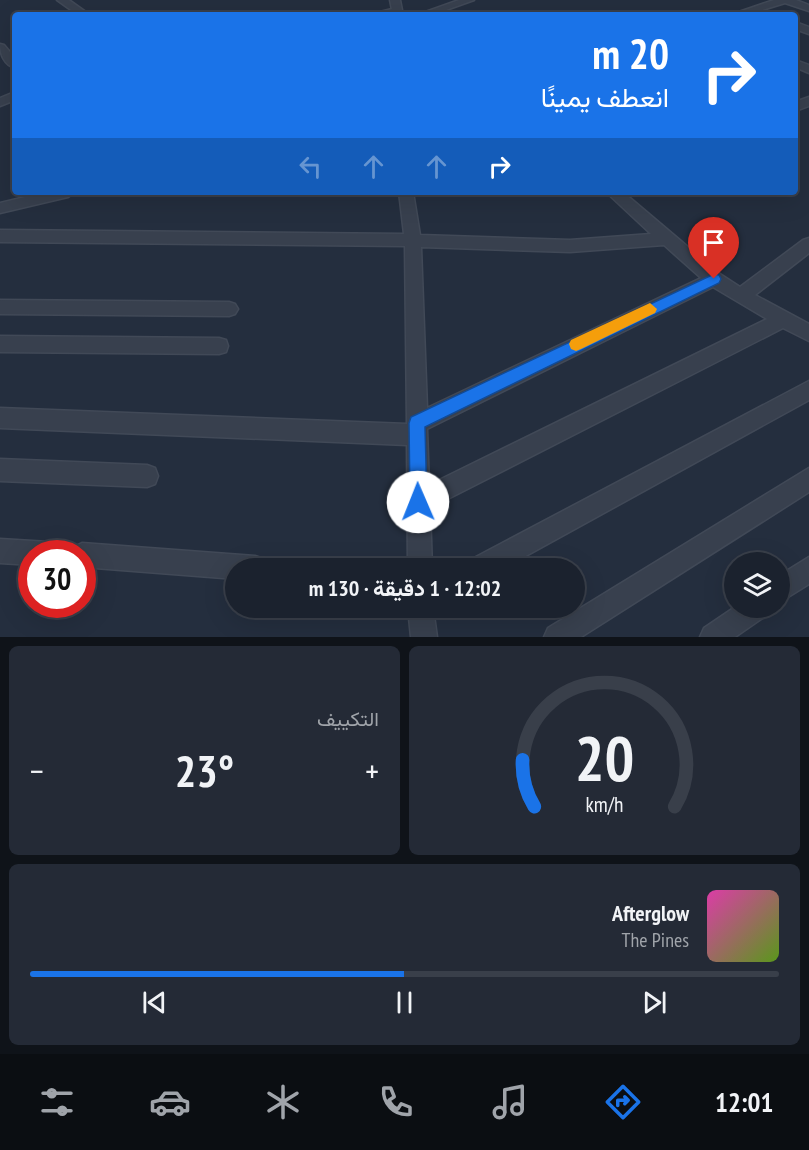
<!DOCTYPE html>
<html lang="ar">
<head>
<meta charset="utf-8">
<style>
	body { margin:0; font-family:"PT Sans Narrow",Vazirmatn,sans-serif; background:#242a36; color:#f1f3f6; direction:rtl; height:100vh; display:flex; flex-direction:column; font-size:22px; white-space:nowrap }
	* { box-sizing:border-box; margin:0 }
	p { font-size:20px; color:#a0a4aa }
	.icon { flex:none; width:33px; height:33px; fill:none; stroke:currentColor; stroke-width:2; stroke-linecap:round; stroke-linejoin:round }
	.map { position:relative; height:637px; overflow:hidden; direction:ltr }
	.side { display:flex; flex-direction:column; gap:9px; padding:9px; background:#0f1319; flex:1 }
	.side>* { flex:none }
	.hud { position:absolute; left:12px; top:12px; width:786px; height:183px; border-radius:6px; box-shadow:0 6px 24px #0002,0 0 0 2px #393f4a; direction:rtl; background:#1a73e8; color:#fff; overflow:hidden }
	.tools { position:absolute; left:724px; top:552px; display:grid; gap:12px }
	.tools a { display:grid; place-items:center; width:66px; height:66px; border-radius:50%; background:#1b222e; box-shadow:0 6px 24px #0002,0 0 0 2px #393f4a; font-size:30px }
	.speed { position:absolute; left:18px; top:540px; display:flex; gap:12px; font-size:30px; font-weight:700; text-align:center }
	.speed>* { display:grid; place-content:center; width:78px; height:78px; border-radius:50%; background:#1b222e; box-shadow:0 6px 24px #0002,0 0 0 2px #393f4a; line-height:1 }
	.speed .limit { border:9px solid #d22; background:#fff; color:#111 }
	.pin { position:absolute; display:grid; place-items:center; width:51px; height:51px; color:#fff; margin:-62px -26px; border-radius:50% 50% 50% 0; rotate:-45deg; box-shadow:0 0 6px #0007 }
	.pin .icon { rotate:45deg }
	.me { position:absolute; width:66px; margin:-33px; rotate:359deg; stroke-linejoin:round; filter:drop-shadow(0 0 4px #0008) }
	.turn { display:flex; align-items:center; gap:21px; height:126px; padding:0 30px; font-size:27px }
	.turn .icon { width:78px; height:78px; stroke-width:2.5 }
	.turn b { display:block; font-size:42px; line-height:51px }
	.lanes { display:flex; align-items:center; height:57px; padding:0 30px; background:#0003; justify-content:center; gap:30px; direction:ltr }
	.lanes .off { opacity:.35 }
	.big { font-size:45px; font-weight:700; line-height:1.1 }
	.side .tile { flex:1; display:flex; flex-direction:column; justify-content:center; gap:9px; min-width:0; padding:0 21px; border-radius:9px; background:#242a36 }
	.side .dial { align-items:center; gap:0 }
	.dial svg { height:156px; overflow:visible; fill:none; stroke:#393f4a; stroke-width:7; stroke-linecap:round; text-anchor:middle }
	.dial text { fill:#f1f3f6; stroke:none }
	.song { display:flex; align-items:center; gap:18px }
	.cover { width:72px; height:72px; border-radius:9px; background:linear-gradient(135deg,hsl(320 70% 55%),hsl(90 70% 35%)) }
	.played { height:6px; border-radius:3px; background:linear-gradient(90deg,#1a73e8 50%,#393f4a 50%) }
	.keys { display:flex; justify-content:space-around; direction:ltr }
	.heat { display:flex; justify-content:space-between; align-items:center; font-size:33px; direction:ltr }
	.side .tiles { flex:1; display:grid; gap:9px; grid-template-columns:1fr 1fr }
	.tile:last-child { grid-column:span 2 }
	.trip { position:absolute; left:225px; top:558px; width:360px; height:60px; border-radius:30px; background:#1b222e; box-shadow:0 6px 24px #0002,0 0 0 2px #393f4a; font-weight:700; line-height:60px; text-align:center; direction:rtl }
	.dock { display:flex; height:96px; justify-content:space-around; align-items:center; background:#0b0e12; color:#a0a4aa }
	.dock .icon { width:42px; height:42px }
	.dock .active { color:#1a73e8 }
	.dock b { font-size:27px; color:#f1f3f6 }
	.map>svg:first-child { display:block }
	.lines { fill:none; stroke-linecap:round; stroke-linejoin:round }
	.lane-casing { stroke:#414957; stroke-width:3 }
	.street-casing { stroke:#414957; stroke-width:3 }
	.lane { fill:#38404e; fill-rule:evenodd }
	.street { fill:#38404e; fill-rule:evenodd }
	.route { fill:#1a73e8; stroke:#114b97; stroke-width:1.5 }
	.slow { fill:#f59e0b }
</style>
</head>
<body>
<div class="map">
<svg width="809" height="637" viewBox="0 0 809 637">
	<rect width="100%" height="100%" fill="#242e3e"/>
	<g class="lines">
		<defs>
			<polygon id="lane" points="396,8 398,9 398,11 379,15 368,15"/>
			<g id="street">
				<polygon points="57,0 69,0 90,15 78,15"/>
				<polygon points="390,0 400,0 403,15 393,15"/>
				<polygon points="459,0 474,0 432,15 417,15"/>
				<polygon points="774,0 796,0 809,5 809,11 785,3 746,15 730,15"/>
				<polygon points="795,22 809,27 809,34 795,29"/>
				<path d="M0,44L4,45L15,58V68C4,65 0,54 0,44Z"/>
				<polygon points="795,60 809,65 809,73 795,67"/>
				<polygon points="15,92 15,100 0,106 0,98"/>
				<polygon points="809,97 809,106 795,111 795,102"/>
				<polygon points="46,192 75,192 68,197 0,213 0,203"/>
				<path d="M399,192H413L420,235L570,240L651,234L606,192H623L720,274L740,287L803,240L809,238V253L755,295L809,324V341L783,328L430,508L432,568H408L407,445L0,428V408L407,424L405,246L0,242V230L404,234ZM664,245L701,278L427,408L421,247L570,252ZM713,287L767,319L429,485L427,429Z"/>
				<polygon points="0,300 229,302 235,304 238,309 235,314 229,316 0,314"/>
				<polygon points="0,336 219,338 226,340 228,346 226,352 219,354 0,352"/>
				<polygon points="809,381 809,400 504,568 469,568 472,559"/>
				<polygon points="0,459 147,465 155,468 158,476 155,484 147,487 0,481"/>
				<polygon points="809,468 809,492 581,637 544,637 548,628"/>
				<polygon points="0,539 49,542 57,546 61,554 32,554 32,565 0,563"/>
				<polygon points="82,543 255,556 264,559 267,568 236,568 236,579 82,567 82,554 71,554 74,547"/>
				<polygon points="809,557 809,584 780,602 780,575"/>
				<polygon points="735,607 768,608 764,617 735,637 700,637 704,628"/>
				<polygon points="408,608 433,608 437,637 411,637"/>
			</g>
		</defs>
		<use href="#lane" class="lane-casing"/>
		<use href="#street" class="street-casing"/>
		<use href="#lane" class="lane"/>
		<use href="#street" class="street"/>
	</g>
	<polygon class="route" points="714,274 719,275 721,279 719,283 425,427 427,502 424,508 418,511 412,508 410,502 409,423 411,417"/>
	<polygon class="slow" points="650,303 657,309 655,313 581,349 576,351 571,349 569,344 571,340"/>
</svg>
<div class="tools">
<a><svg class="icon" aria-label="layers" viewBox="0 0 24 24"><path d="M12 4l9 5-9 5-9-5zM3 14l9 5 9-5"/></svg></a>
</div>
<div class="speed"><div class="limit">30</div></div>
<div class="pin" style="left:714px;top:279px;background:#d93025"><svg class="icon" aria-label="arrive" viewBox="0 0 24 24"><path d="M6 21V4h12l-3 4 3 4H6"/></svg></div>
<svg class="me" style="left:418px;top:502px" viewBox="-20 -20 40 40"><circle r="19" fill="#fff"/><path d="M0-13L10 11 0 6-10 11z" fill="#1a73e8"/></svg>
<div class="trip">12:02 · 1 دقيقة · 130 m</div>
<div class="hud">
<div class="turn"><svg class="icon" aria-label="right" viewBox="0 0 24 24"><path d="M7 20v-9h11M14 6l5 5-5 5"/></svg><div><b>20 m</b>انعطف يمينًا</div></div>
<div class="lanes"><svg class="icon off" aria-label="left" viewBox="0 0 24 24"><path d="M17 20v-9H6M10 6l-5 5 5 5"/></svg><svg class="icon off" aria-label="ahead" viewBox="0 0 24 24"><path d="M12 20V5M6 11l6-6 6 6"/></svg><svg class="icon off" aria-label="ahead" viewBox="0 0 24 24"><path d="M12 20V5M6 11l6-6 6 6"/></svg><svg class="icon" aria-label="right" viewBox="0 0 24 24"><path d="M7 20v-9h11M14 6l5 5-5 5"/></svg></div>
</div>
</div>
<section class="side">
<div class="tiles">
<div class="tile dial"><svg viewBox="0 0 100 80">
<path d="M14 69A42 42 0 1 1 86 69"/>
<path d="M14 69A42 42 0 0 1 8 45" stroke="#1a73e8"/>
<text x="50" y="56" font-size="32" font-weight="700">20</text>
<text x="50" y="72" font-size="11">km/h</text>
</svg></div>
<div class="tile"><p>التكييف</p>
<div class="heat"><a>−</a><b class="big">23°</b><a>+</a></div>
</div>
<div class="tile">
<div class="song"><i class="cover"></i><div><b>Afterglow</b><p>The Pines</p></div></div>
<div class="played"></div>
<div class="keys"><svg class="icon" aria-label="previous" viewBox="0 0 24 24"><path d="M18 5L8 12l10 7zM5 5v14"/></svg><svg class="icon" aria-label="pause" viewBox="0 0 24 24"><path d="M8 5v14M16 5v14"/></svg><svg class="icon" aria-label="next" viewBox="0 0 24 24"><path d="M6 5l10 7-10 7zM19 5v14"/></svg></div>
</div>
</div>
</section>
<nav class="dock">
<b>12:01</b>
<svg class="icon active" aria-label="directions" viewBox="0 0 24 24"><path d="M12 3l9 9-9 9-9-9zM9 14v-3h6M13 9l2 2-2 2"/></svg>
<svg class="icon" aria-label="music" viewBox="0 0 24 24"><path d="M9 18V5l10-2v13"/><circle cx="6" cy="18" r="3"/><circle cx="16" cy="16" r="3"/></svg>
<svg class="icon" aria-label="phone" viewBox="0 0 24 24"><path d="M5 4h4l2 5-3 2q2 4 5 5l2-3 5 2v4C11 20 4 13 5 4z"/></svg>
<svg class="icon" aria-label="climate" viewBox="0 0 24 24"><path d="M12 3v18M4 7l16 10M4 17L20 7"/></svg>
<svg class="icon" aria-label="car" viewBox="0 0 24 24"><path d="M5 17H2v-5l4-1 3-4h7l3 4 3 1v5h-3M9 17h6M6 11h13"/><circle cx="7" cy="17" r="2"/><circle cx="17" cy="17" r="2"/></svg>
<svg class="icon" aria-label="filters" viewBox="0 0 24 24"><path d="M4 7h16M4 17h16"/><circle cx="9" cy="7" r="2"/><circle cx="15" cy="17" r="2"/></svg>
</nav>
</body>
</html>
